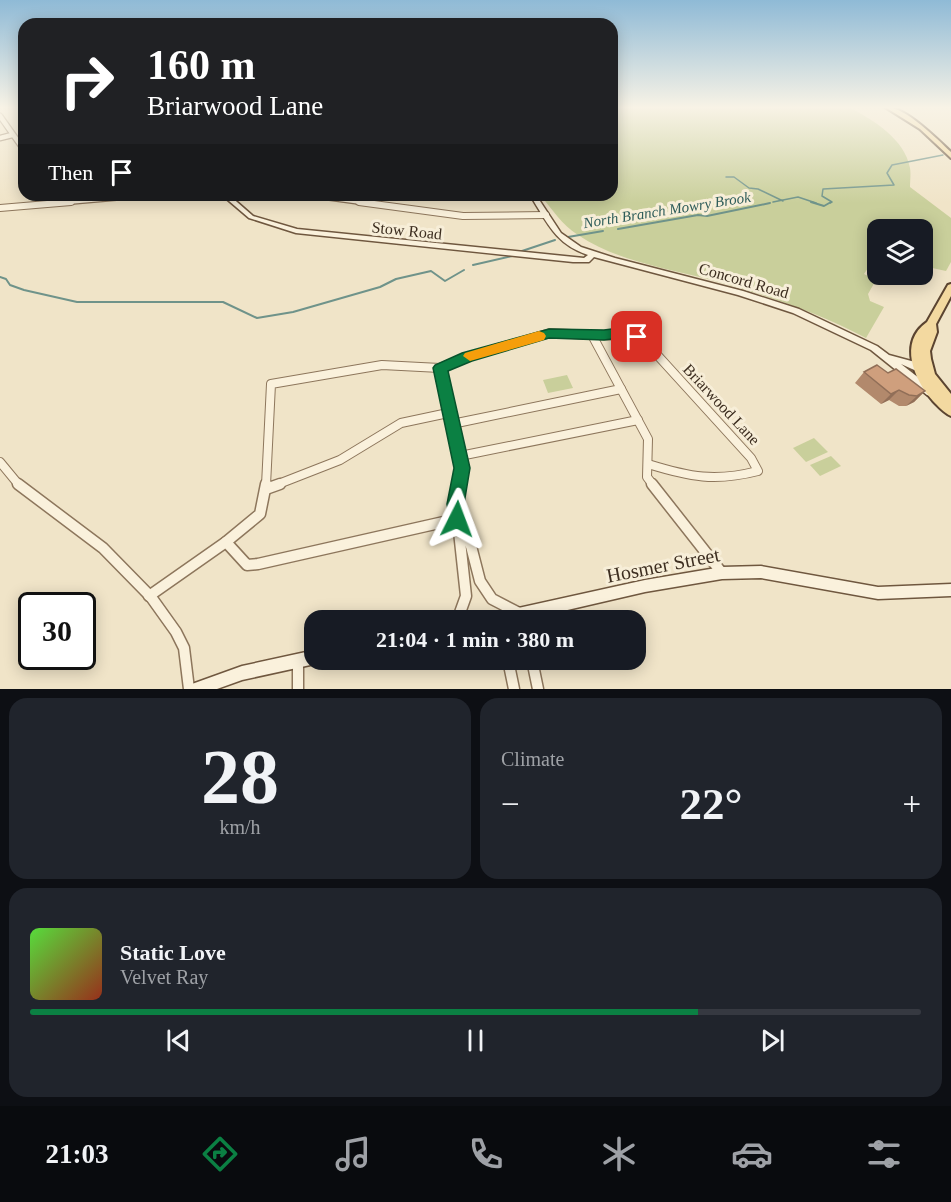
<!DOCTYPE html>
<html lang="en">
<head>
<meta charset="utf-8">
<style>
	body { margin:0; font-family:"Times New Roman",serif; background:#20242c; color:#f1f3f6; height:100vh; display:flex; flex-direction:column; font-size:22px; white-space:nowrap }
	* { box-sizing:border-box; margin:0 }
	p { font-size:20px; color:#9ea1a6 }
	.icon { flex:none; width:33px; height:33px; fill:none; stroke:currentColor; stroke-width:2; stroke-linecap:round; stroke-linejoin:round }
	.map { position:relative; height:689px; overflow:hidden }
	.details { display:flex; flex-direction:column; gap:9px; padding:9px; background:#0d0f14; flex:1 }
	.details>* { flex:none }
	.top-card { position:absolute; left:18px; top:18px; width:600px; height:183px; border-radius:18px; box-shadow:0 3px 15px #0003; background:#202124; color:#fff; overflow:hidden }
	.fabs { position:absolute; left:867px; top:219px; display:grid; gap:12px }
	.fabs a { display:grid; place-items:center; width:66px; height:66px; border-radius:12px; background:#171b24; box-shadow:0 3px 15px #0003; font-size:30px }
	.speed { position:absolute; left:18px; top:592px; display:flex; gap:12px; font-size:30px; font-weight:700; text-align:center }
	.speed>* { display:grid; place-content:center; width:78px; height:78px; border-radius:50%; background:#171b24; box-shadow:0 3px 15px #0003; line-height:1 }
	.speed .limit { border:3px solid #111; border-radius:9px; background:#fff; color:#111 }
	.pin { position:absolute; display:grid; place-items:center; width:51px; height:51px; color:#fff; margin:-26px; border-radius:12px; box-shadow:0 3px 9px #0006 }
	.me { position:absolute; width:66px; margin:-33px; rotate:3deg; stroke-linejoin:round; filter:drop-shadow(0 0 4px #0008) }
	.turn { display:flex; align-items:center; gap:21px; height:126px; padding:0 30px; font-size:27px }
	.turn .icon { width:78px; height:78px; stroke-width:2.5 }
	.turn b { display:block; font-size:42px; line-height:51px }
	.then { display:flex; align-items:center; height:57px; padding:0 30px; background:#0003; gap:12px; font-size:22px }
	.big { font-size:45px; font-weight:600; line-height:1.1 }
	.details .widget { flex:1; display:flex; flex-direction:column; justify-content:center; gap:9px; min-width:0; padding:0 21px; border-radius:18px; background:#20242c }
	.details .dial { align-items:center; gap:0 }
	.dial b { font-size:78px; line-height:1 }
	.song { display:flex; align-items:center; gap:18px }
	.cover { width:72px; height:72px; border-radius:9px; background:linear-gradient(135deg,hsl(110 70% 55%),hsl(10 70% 35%)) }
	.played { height:6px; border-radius:3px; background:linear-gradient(90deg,#0b8043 75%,#363941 75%) }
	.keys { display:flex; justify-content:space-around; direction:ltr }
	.heat { display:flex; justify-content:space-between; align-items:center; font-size:33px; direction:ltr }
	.details .tiles { flex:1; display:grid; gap:9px; grid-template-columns:1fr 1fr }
	.widget:last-child { grid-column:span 2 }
	.trip { position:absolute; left:304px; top:610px; width:342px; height:60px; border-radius:18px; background:#171b24; box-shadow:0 3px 15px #0003; font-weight:600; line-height:60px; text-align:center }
	.tabs { display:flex; height:96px; justify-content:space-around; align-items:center; background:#090b0e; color:#9ea1a6 }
	.tabs .icon { width:42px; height:42px }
	.tabs .active { color:#0b8043 }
	.tabs b { font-size:27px; color:#f1f3f6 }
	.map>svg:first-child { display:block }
	.green { fill:#c9cf9b }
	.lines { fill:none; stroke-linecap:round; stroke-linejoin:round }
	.stream-far1 { stroke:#6f938a; stroke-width:1.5 }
	.stream { stroke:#6f938a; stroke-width:2 }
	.street-far3-casing { stroke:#8d765c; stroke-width:7 }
	.street-far2-casing { stroke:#8d765c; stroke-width:8 }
	.street-far1-casing { stroke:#8d765c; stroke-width:10 }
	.street-casing { stroke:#8d765c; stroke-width:13 }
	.secondary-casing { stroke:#6f573f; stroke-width:3 }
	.primary-casing { stroke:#5b4430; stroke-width:4 }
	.street-far3 { stroke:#faf1dc; stroke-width:4.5 }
	.street-far2 { stroke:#faf1dc; stroke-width:6 }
	.street-far1 { stroke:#faf1dc; stroke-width:8 }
	.street { stroke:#faf1dc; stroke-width:10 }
	.secondary { fill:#faf1dc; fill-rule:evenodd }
	.primary { fill:#f3d9a0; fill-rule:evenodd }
	.wall { fill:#b2896c }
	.shaded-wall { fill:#916f58 }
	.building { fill:#cf9f7d; stroke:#916f58; stroke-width:1.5 }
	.route { fill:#0b8043; stroke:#07532c; stroke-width:1.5 }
	.slow { fill:#f59e0b }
	.labels { text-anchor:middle; stroke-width:6; stroke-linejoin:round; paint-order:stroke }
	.far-water-label { font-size:15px; font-style:italic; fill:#2f5d5a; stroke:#f7eed8 }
	.street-label { font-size:16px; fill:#3d2e20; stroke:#f7eed8 }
	.near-street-label { font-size:20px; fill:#3d2e20; stroke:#f7eed8 }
</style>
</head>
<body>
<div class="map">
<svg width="951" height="689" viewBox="0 0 951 689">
	<rect width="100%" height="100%" fill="#f0e4c8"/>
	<g class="green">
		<path d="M612,107H849C873,120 905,139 910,168C911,174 910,181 910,187L951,218V262L946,271L923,266L922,230H878L877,258L874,259L864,274L876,280L868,294L870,301L884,307L866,338C815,311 763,294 708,279C664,268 615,260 578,235C561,224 553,210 540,195H612Z"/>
		<polygon points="567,375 573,388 548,393 543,380"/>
		<polygon points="814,438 828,452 806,462 793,448"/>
		<polygon points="831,456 841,466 820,476 810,465"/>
	</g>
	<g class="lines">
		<g class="stream-far1">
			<polyline points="726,177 734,177 749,188 758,189 783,201"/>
			<polyline points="773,202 798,197 816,203"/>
			<polyline points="830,203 832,202 822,196 823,189 894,185 887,173 892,165 943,155"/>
		</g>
		<g class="stream">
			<polyline points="811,202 824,206 831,202"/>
			<polyline points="618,229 698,215 707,216 770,203"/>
			<polyline points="568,237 603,231"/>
			<polyline points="522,251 555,240"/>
			<polyline points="473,265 512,256"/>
			<polyline points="0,277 6,279 10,285 24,290 77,302 223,302 257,318 293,312 380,287 396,279 431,271 445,281 464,270"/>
		</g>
		<defs>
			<g id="street-far3">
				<polyline points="0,116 24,150"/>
				<polyline points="0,138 12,135"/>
				<polyline points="311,195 370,203"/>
				<polyline points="54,203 145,195"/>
			</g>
			<g id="street-far2">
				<polyline points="359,202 463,216 546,215"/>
				<polyline points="0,208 71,202"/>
			</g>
			<g id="street-far1">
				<path d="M592,335L629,336L650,347L751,458L758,471C715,482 690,477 648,464"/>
				<polyline points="452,424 621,389"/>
				<polyline points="460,456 638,420"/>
				<polyline points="0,462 19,485"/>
				<polyline points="266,485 271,384 382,365 440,368"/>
				<polyline points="276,485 340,460 401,423 448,413"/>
				<polyline points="459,485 462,468 440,368 467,357 550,333 592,335 648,439 647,477 653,485"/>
			</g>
			<g id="street">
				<polyline points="18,484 103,548 151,597 176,632 184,648 189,689"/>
				<polyline points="652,484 722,573"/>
				<polyline points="266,489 280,484"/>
				<polyline points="459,524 471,546 480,581 492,599 523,615 524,621"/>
				<polyline points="226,542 247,565 258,564 457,519"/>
				<polyline points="149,596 226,542 260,514 266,484"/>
				<polyline points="457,621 466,596 456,504 459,484"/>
				<polyline points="508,660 514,689"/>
				<polyline points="532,660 538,689"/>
				<polyline points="298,661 298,689"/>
			</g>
			<g id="secondary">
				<path d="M222,195H229L253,216L297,229L584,258L588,255C555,244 547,222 530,195H536L561,233L581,247L615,258L743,291L799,309L877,346L889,355L915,362L926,367L928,370L926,373L923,374L901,364L933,389L935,392L933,395L930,396L927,395L871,350L793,313L738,295L594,257L589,262H573L296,233L249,218Z"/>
				<polygon points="761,566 878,587 951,584 951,596 878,599 761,578 722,579 645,592 520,621 484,621 486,616 491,614 645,580 722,567"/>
				<polygon points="315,650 315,660 321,660 320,662 315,664 242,680 217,689 190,689 192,684 242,666"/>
			</g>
			<g id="primary">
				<path d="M885,107C905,106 937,139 951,152V158L920,129Z"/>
				<path d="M951,284V296L936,324L937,332L930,351L931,359L935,374L951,394V416C944,413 938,406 933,401C914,380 898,342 927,322L948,285Z"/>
			</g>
		</defs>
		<use href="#street-far3" class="street-far3-casing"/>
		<use href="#street-far2" class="street-far2-casing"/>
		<use href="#street-far1" class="street-far1-casing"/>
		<use href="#street" class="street-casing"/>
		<use href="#secondary" class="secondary-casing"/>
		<use href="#primary" class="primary-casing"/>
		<use href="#street-far3" class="street-far3"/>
		<use href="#street-far2" class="street-far2"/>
		<use href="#street-far1" class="street-far1"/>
		<use href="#street" class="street"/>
		<use href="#secondary" class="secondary"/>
		<use href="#primary" class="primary"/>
	</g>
	<polygon class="wall" points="864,372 888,373 925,391 914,402 906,406 899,406 889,400 881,404 855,383"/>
	<g class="shaded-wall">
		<polygon points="899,390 889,400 881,404 891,394"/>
		<polygon points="925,391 914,402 906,406 917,396"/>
	</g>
	<polygon class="building" points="877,365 888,373 896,369 925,391 917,396 909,395 899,390 891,394 864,372"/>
	<linearGradient id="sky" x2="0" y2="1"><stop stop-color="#8fbad6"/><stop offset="0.53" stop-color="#f8f3e6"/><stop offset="1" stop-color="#f8f3e6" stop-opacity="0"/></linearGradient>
	<rect width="951" height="203" fill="url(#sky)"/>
	<polygon class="route" points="620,328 642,333 644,337 637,342 620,338 604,340 549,338 472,361 448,371 470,468 464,504 466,519 463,525 457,528 450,525 447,504 454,468 433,368 435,365 462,353 549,329 604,330"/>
	<polygon class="slow" points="539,331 544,333 546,336 544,340 470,361 463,356 465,353"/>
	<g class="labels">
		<g class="far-water-label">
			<text transform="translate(667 210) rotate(-9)" y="5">North Branch Mowry Brook</text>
		</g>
		<g class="street-label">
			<text transform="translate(407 230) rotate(6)" y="6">Stow Road</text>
			<text transform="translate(744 280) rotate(16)" y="6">Concord Road</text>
			<text transform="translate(722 404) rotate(47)" y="6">Briarwood Lane</text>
		</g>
		<g class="near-street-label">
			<text transform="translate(663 565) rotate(-11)" y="7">Hosmer Street</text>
		</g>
	</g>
</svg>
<div class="fabs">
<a><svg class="icon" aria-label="layers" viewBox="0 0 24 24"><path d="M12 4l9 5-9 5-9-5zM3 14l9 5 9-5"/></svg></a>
</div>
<div class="speed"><div class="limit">30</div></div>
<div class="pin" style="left:637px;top:337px;background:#d93025"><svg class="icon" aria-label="arrive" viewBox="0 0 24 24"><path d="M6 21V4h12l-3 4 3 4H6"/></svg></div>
<svg class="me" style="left:457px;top:519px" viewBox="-20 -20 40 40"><path d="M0-17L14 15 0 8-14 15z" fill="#0b8043" stroke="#fff" stroke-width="4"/></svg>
<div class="trip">21:04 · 1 min · 380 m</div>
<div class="top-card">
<div class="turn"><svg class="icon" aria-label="right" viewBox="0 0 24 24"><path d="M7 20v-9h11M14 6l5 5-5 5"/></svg><div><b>160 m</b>Briarwood Lane</div></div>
<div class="then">Then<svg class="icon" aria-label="arrive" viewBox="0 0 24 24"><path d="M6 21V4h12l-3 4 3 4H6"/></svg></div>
</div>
</div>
<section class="details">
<div class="tiles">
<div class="widget dial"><b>28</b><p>km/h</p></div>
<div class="widget"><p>Climate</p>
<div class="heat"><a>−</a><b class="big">22°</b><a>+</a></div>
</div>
<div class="widget">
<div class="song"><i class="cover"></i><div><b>Static Love</b><p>Velvet Ray</p></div></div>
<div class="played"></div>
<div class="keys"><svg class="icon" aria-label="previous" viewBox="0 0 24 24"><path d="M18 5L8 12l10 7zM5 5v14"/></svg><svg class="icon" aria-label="pause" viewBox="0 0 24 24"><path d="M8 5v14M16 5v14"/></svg><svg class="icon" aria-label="next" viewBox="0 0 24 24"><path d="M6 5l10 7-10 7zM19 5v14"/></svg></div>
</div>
</div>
</section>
<nav class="tabs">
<b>21:03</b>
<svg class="icon active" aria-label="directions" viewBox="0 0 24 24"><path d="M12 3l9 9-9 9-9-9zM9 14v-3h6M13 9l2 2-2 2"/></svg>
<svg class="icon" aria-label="music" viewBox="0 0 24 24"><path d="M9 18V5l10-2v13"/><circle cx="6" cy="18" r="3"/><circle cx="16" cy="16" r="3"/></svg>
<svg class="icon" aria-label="phone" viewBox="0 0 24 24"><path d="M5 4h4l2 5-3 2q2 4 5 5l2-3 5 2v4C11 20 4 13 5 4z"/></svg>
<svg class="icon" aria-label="climate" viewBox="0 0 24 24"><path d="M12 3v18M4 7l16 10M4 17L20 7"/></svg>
<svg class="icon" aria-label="car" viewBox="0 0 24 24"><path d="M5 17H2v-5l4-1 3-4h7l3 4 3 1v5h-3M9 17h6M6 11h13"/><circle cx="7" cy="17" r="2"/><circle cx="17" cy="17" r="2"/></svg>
<svg class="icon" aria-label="filters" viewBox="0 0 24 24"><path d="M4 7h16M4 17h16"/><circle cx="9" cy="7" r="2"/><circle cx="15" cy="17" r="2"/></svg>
</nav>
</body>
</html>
